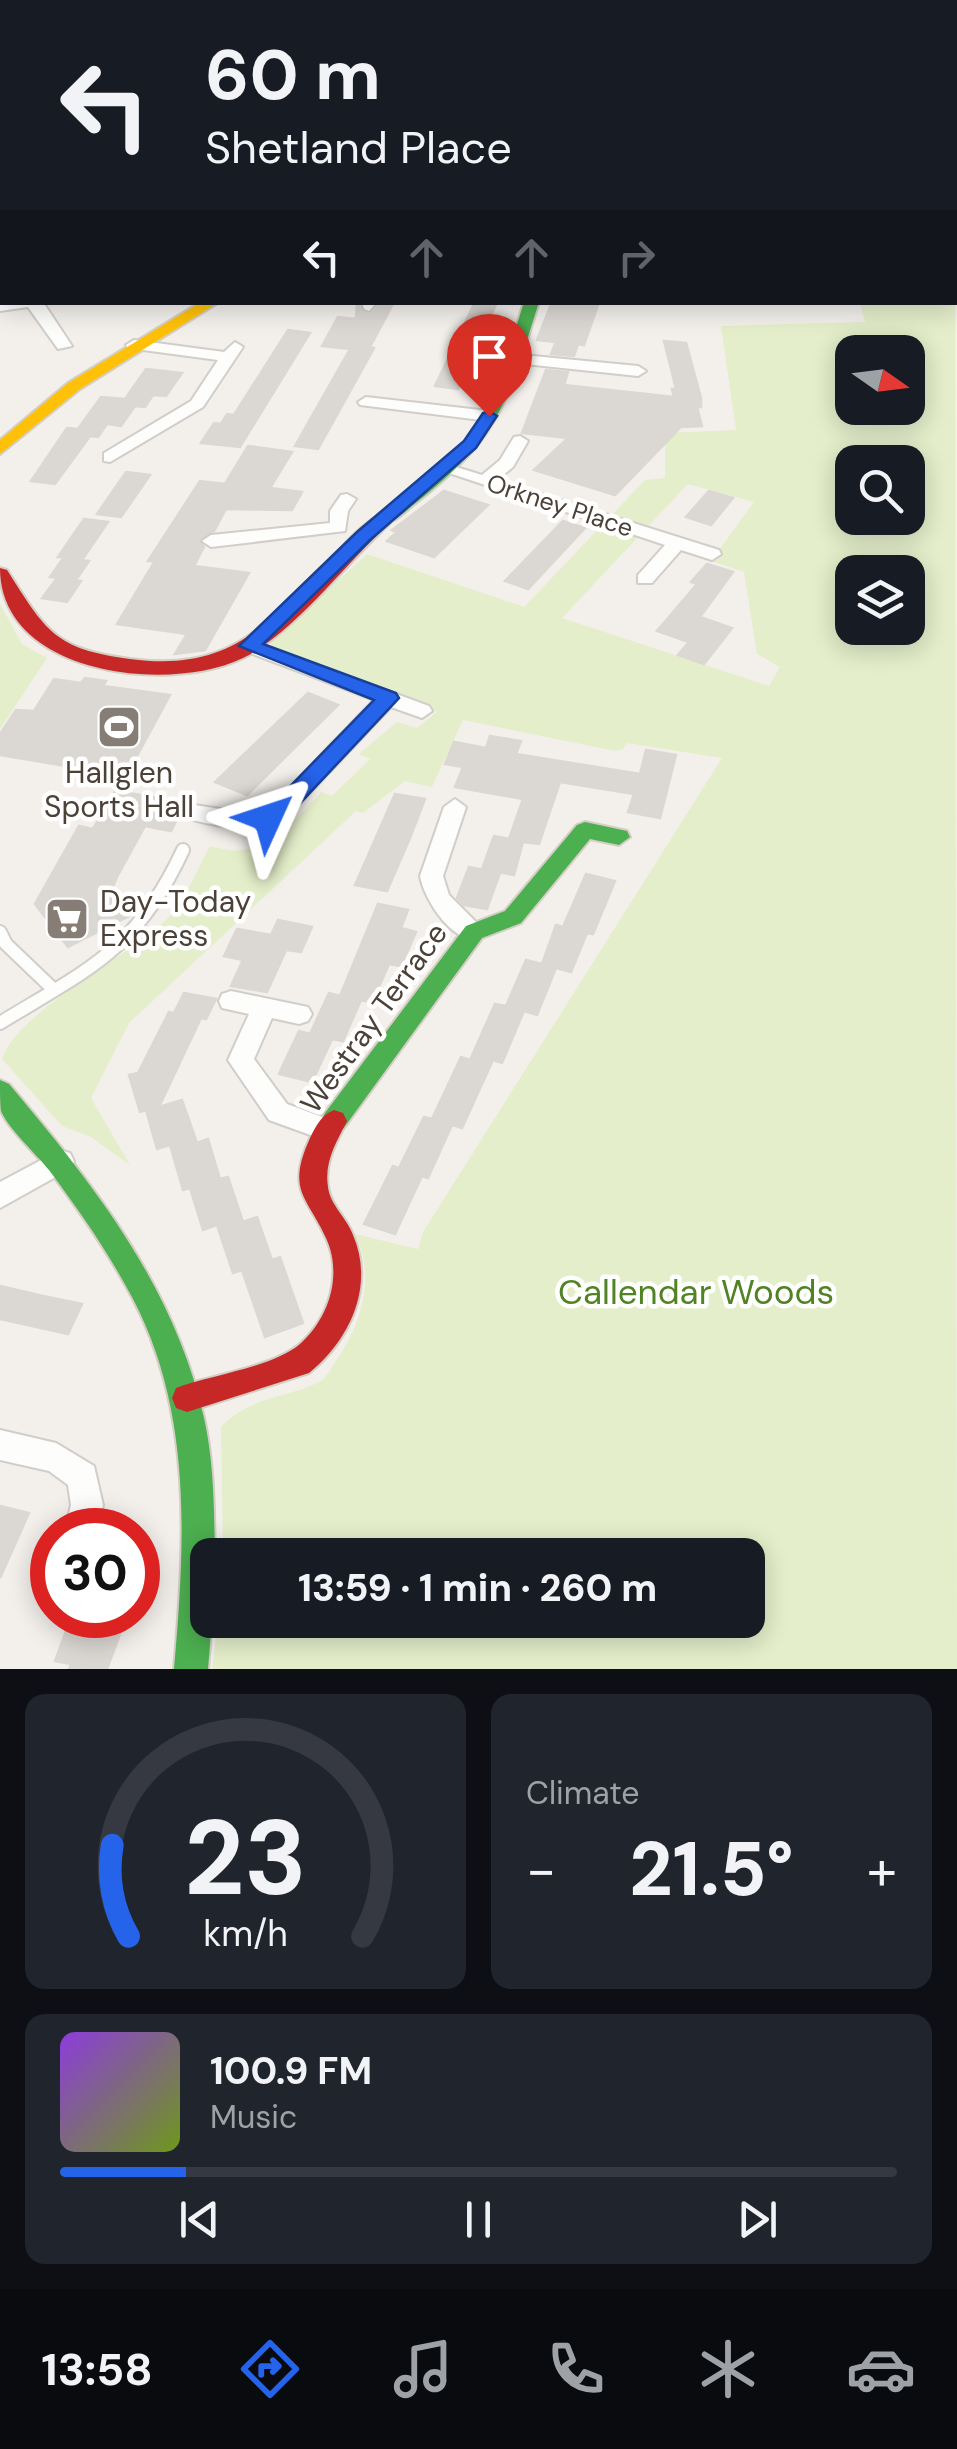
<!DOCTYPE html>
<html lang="en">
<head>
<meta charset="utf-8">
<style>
	body { margin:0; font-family:"DM Sans",sans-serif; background:#20242c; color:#f1f3f6; height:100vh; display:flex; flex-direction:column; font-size:38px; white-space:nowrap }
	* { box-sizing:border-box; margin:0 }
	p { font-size:32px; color:#9ea1a6 }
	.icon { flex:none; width:55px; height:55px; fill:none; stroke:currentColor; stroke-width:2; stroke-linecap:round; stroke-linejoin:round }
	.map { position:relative; height:1669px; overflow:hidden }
	.panel { display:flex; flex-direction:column; gap:25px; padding:25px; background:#0d0f14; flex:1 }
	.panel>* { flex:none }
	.guide { position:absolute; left:0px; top:0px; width:958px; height:305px; box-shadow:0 5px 25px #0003; background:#171b24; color:#f1f3f6; overflow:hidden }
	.needle { width:65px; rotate:104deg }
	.controls { position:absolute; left:835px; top:335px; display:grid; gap:20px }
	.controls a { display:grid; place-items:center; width:90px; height:90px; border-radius:20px; background:#171b24; box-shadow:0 5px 25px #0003; font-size:50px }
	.speed { position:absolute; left:30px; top:1508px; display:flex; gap:20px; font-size:50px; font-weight:700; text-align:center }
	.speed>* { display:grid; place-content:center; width:130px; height:130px; border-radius:50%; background:#171b24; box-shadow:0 5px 25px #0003; line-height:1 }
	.speed .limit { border:15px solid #d22; background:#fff; color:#111 }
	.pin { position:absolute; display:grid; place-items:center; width:85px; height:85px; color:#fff; margin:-102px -42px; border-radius:50% 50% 50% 0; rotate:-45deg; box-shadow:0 0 10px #0007 }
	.pin .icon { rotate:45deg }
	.me { position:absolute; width:110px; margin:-55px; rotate:48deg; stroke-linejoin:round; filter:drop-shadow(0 0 8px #0008) }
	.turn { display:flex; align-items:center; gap:35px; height:210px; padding:0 40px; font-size:45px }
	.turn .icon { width:130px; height:130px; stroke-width:2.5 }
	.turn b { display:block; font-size:70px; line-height:85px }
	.lanes { display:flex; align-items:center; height:95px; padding:0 40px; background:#0003; justify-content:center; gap:50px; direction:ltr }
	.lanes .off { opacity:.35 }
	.big { font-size:75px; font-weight:800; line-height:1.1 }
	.panel .tile { flex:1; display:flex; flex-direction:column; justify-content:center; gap:15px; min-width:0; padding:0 35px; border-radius:20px; background:#20242c }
	.panel .dial { align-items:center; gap:0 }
	.dial svg { height:260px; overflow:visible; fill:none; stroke:#363941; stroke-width:7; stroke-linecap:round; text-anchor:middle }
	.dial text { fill:#f1f3f6; stroke:none }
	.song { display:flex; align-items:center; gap:30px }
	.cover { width:120px; height:120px; border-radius:15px; background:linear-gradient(135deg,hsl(270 70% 55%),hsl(80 70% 35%)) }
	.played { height:10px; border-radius:5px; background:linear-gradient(90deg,#2563eb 15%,#363941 15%) }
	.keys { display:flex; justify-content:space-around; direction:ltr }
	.heat { display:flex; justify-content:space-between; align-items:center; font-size:55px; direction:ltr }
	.panel .tiles { flex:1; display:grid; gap:25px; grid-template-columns:1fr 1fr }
	.tile:last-child { grid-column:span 2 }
	.trip { position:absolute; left:190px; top:1538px; width:575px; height:100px; border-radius:20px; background:#171b24; box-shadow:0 5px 25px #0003; font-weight:800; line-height:100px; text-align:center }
	.menu { display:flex; height:160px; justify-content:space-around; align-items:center; background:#090b0e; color:#9ea1a6 }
	.menu .icon { width:70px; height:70px }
	.menu .selected { color:#2563eb }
	.menu b { font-size:45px; color:#f1f3f6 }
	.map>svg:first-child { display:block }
	.green { fill:#e4eeca; fill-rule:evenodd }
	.building { fill:#dbd7d3; stroke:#dbd7d2; stroke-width:2.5 }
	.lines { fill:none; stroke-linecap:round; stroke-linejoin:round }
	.lane-casing { stroke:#d1ceca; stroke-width:16 }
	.street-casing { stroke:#d1ceca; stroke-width:4 }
	.fast-casing { stroke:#d4cec4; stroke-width:4 }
	.slow-casing { stroke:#d4cec4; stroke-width:4 }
	.jam-casing { stroke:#d4cec4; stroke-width:4 }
	.lane { stroke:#fdfdfc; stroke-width:12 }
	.street { fill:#fdfdfc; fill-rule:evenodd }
	.fast { fill:#4caf50; fill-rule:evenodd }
	.slow { fill:#ffc107; fill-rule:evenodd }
	.jam { fill:#c62828; fill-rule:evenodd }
	.route { fill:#2563eb; stroke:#184099; stroke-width:2.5 }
	.labels { text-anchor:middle; stroke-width:9; stroke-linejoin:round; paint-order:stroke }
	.far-street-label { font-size:25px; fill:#4b4137; stroke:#fff }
	.poi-label { font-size:30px; fill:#4b4137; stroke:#fff }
	.street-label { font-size:30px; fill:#4b4137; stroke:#fff }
	.near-park-label { font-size:35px; fill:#518323; stroke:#fff }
</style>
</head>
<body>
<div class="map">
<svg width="957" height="1669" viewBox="0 0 957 1669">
	<rect width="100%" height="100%" fill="#f3f0ec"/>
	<g class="green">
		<polygon points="459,0 867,0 867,2 458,2"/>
		<path d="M955,258L957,1669H212L218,1620H748V1555H223L221,1427C252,1395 282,1400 319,1382C327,1378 332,1366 338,1358C363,1320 375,1276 355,1234L418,1249L423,1232L722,758L627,743L623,749L615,751L463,720L432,787L405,781L363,813L356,811L129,1023L91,1098L130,1165L91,1137L62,1126L2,1059C17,1012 126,958 166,920C185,902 197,869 210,846C219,848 233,852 242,850C273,845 302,814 321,792L332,796L370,759L359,754L397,722L417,728L437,712L271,650L270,642L367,554L524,607L645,480L665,478V433L736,430L721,326L865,322L860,303L955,302ZM852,352H908V408H852ZM852,462H908V518H852ZM688,484L754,502L711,561L744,572L757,654L780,667L769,686L562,618ZM852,572H908V628H852Z"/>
		<polygon points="0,604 22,644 47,658 0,729"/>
	</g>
	<g class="building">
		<polygon points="357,302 363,312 370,315 381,302 394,302 370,347 374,348 318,449 295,446 350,349 322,346 338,317 356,319"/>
		<polygon points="475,302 497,302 458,389 435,386"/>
		<polygon points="552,302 599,302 584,345 578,344 574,356 551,354 556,342 537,340"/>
		<polygon points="288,330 310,333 240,447 201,443 214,423 221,424 227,414 234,415"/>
		<polygon points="664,341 686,343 701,398 701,407 697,407 702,426 681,427 615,495 534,470 568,438 522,433 546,370 568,372 564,385 674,397 672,389 676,389"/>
		<polygon points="146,369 182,373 166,396 153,395 145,407 135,406 121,426 107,424 98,437 90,436 55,484 31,481 67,428 78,429 101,397 125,399"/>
		<polygon points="248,446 292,452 270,488 302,492 292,510 226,509 214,531 198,540 204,547 194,566 249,573 205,650 175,654 187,634 117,624 155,561 148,561 200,481 225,484"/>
		<polygon points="126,472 150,475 121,517 97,514"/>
		<polygon points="444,491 488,505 434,557 387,541 397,532 392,530 395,528"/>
		<polygon points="709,491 733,498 711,525 686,517"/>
		<polygon points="84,519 108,522 82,560 89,561 76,580 50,577 64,557 58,557"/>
		<polygon points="563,521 585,528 528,589 505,581"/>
		<polygon points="707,564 733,572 700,617 732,628 704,664 678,655 689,642 657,631 697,584 691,582"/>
		<polygon points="57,578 81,581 67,602 42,598"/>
		<polygon points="85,678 106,681 103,686 170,695 126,776 0,755 0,734 16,710 34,711 54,679 81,683"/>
		<polygon points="308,693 338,705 247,795 215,782"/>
		<polygon points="490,736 521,741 516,754 640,774 646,750 676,755 660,818 628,812 634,794 560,782 539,844 523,842 514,875 482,869 494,836 509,839 523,799 455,787 463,767 445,764 454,742 486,748"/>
		<polygon points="115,791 186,802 171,831 145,826 117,877 111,891 131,915 68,947 35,904 79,826 93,829"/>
		<polygon points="395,794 425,799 410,838 387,891 355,885"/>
		<polygon points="469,867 500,873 487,909 464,905 457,898"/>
		<polygon points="586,874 615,881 593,934 587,933 571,972 556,968 537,1015 524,1011 502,1063 493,1060 462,1128 452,1125 428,1178 422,1176 395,1234 364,1224 393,1166 399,1168 424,1117 432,1119 461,1057 470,1060 495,1004 506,1006 526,960 542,964 556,925 563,927"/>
		<polygon points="378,904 408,910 401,928 416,932 401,966 389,964 372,1003 361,1000 343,1041 332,1039 312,1082 279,1074 299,1031 310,1034 329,993 340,996"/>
		<polygon points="278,920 312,927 301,952 286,950 267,992 231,986 243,960 224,956 237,929 271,935"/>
		<polygon points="184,993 216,999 206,1019 201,1018 159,1107 182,1100 197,1143 208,1139 220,1179 228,1177 243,1222 257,1217 272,1260 280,1257 303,1323 265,1337 242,1270 233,1273 217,1225 203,1230 190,1188 183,1190 170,1145 157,1149 146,1110 140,1112 129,1075 138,1073 169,1012 174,1013"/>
		<polygon points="0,1286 43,1296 82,1304 68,1334 0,1319"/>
		<polygon points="0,1506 29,1513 0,1578"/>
		<polygon points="72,1615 127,1615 107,1669 69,1669 71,1664 55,1661"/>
	</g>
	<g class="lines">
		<defs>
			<g id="lane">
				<polyline points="0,932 6,944 53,989"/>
				<path d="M0,1023C90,968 136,951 183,850"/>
			</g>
			<g id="street">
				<polygon points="2,124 2,132 0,133 0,125"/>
				<polygon points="0,301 43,302 72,346 58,349 28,307 0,311"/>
				<polygon points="362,302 377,302 369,311 364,309"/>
				<polygon points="134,340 224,352 235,342 243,347 203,407 110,462 104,461 104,453 191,401 218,360 128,348 126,345"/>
				<polygon points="512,354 638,366 646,371 638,376 506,362 504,359"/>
				<polygon points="366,397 489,411 497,416 489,421 360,405 358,402"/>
				<polygon points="520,436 528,441 513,467 497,480 719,550 721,554 712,560 681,550 652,583 638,583 638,575 665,545 434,468 443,463 482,475 500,460 514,437"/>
				<polygon points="347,494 356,499 348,511 345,531 211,547 202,541 211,535 330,523 330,511 341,495"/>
				<path d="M249,640L429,706L432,711L422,718L391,707L288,816C255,833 221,828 186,818L183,813L194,805L248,813L272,806L374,700L242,650L239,646L242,642Z"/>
				<path d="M455,799L466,807L443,876L449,895L486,932L482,938C454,947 424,900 420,876L444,807Z"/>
				<polygon points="231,991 308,1007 312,1014 308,1021 299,1024 272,1018 254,1059 287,1104 336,1122 340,1130 336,1138 327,1141 269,1120 228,1060 249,1014 222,1008 219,1001 222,994"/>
				<polygon points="60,1150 70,1153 74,1161 70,1169 0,1208 0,1182"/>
				<polygon points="0,1430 56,1443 94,1466 103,1505 97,1530 65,1530 71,1505 68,1485 49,1471 0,1460"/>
			</g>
			<g id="fast">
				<polygon points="0,114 2,115 2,123 0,122"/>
				<rect x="955" y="204" width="2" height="8"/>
				<path d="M524,302H539C508,400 500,437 417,502C405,511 393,526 378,523V515C408,491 443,469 467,439C498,401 509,348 524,302Z"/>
				<polygon points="585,822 627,831 630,837 619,845 590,839 521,923 482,938 343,1129 334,1132 325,1129 321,1121 325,1113 466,926 505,911 577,825"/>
				<path d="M0,1080L9,1084C94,1185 174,1286 204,1418C214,1462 214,1509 215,1555H208V1620H212L208,1669H174C185,1543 193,1412 132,1297C108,1252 79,1210 49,1170C36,1154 8,1128 1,1111C0,1103 0,1089 0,1080Z"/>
			</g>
			<g id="slow">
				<rect x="435" y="0" width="10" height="2"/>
				<polygon points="201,302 219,302 80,389 0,454 0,440 68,383"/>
			</g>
			<g id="jam">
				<path d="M384,514L390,515V523C347,562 294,633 243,658C169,694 0,675 0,568L7,570C46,631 54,649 130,659C235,673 270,621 337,552C350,539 367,519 384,514Z"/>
				<path d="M334,1110L343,1113L347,1121C336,1143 324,1162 328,1187C330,1205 347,1218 353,1235C375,1286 350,1340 309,1373L187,1412L176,1408L172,1398L176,1388C211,1375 273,1367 300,1344C329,1318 343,1275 326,1238C307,1196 286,1191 310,1138C316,1126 321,1115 334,1110Z"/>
			</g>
		</defs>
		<use href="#lane" class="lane-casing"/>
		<use href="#street" class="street-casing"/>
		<use href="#fast" class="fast-casing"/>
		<use href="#slow" class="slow-casing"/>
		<use href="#jam" class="jam-casing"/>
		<use href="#lane" class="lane"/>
		<use href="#street" class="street"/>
		<use href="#fast" class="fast"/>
		<use href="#slow" class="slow"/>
		<use href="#jam" class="jam"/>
	</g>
	<polygon class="route" points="489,411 497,416 476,448 370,540 263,644 396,693 399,698 288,816 268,826 260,823 257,818 272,805 374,700 239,646 357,532 464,441 483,413"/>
	<defs>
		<symbol id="stadium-square" viewBox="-11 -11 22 22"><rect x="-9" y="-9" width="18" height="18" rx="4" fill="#867e76" stroke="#fff"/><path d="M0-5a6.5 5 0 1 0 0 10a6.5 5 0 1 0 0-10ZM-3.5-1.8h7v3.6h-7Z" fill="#fff"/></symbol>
		<symbol id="supermarket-square" viewBox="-11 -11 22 22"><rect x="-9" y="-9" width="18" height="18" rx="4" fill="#867e76" stroke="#fff"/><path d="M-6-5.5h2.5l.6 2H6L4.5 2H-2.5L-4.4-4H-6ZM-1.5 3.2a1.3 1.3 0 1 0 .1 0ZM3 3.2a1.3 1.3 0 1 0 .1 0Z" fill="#fff"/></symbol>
	</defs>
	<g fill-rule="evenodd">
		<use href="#stadium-square" x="94" y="702" width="50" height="50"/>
		<use href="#supermarket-square" x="42" y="894" width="50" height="50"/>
	</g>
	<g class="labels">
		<g class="far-street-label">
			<text transform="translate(560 505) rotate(18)" y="9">Orkney Place</text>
		</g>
		<g class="poi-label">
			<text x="119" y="783">Hallglen<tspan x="119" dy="34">Sports Hall</tspan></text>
			<text x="100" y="912" text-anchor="start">Day-Today<tspan x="100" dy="34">Express</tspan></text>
		</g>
		<g class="street-label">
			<text transform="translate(374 1018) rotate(-54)" y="10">Westray Terrace</text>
		</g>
		<g class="near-park-label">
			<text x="696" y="1304">Callendar Woods</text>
		</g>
	</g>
</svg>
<div class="controls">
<a><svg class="needle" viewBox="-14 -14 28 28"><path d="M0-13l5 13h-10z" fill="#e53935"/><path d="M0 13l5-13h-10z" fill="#9ea1a6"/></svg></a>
<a><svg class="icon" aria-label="search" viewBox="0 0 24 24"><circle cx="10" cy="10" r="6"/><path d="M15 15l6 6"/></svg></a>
<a><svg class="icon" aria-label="layers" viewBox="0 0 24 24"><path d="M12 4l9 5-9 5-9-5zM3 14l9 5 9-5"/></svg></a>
</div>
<div class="speed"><div class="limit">30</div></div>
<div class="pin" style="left:489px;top:416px;background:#d93025"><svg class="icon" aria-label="arrive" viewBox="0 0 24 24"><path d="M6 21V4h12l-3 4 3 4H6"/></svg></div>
<svg class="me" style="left:268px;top:818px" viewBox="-20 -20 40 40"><path d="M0-17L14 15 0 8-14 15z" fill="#2563eb" stroke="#fff" stroke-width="4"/></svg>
<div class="trip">13:59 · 1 min · 260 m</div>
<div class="guide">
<div class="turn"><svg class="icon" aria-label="left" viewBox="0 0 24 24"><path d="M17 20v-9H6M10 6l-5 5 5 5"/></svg><div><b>60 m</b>Shetland Place</div></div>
<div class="lanes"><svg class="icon" aria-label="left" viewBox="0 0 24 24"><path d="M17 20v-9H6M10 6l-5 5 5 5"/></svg><svg class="icon off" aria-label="ahead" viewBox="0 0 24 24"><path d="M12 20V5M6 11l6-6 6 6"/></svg><svg class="icon off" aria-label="ahead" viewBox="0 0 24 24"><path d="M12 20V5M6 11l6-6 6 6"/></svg><svg class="icon off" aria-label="right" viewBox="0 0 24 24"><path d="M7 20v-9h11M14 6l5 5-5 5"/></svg></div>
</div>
</div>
<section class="panel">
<div class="tiles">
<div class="tile dial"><svg viewBox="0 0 100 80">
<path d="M14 69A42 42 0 1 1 86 69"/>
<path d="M14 69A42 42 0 0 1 9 41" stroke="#2563eb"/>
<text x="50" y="56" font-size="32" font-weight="700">23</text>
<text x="50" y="72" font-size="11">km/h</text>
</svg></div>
<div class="tile"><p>Climate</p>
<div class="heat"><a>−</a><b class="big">21.5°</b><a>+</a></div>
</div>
<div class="tile">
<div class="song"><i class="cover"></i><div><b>100.9 FM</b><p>Music</p></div></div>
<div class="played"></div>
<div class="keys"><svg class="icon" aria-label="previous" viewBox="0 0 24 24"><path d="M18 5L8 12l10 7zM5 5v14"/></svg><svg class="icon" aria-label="pause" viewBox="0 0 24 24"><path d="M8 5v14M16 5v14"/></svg><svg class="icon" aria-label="next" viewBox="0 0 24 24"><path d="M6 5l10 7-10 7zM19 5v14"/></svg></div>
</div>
</div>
</section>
<nav class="menu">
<b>13:58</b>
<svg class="icon selected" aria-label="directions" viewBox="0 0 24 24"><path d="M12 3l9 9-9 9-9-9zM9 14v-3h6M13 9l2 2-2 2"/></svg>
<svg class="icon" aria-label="music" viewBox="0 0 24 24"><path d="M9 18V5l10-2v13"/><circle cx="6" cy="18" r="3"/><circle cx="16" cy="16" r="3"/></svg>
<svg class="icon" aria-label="phone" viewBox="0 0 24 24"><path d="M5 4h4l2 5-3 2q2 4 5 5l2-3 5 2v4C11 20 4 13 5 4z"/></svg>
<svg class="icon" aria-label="climate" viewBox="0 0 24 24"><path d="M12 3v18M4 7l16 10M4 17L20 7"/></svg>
<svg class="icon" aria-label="car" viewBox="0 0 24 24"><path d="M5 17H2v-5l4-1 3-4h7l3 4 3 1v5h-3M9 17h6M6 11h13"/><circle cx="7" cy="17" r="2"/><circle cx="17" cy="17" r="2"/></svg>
</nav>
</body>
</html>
